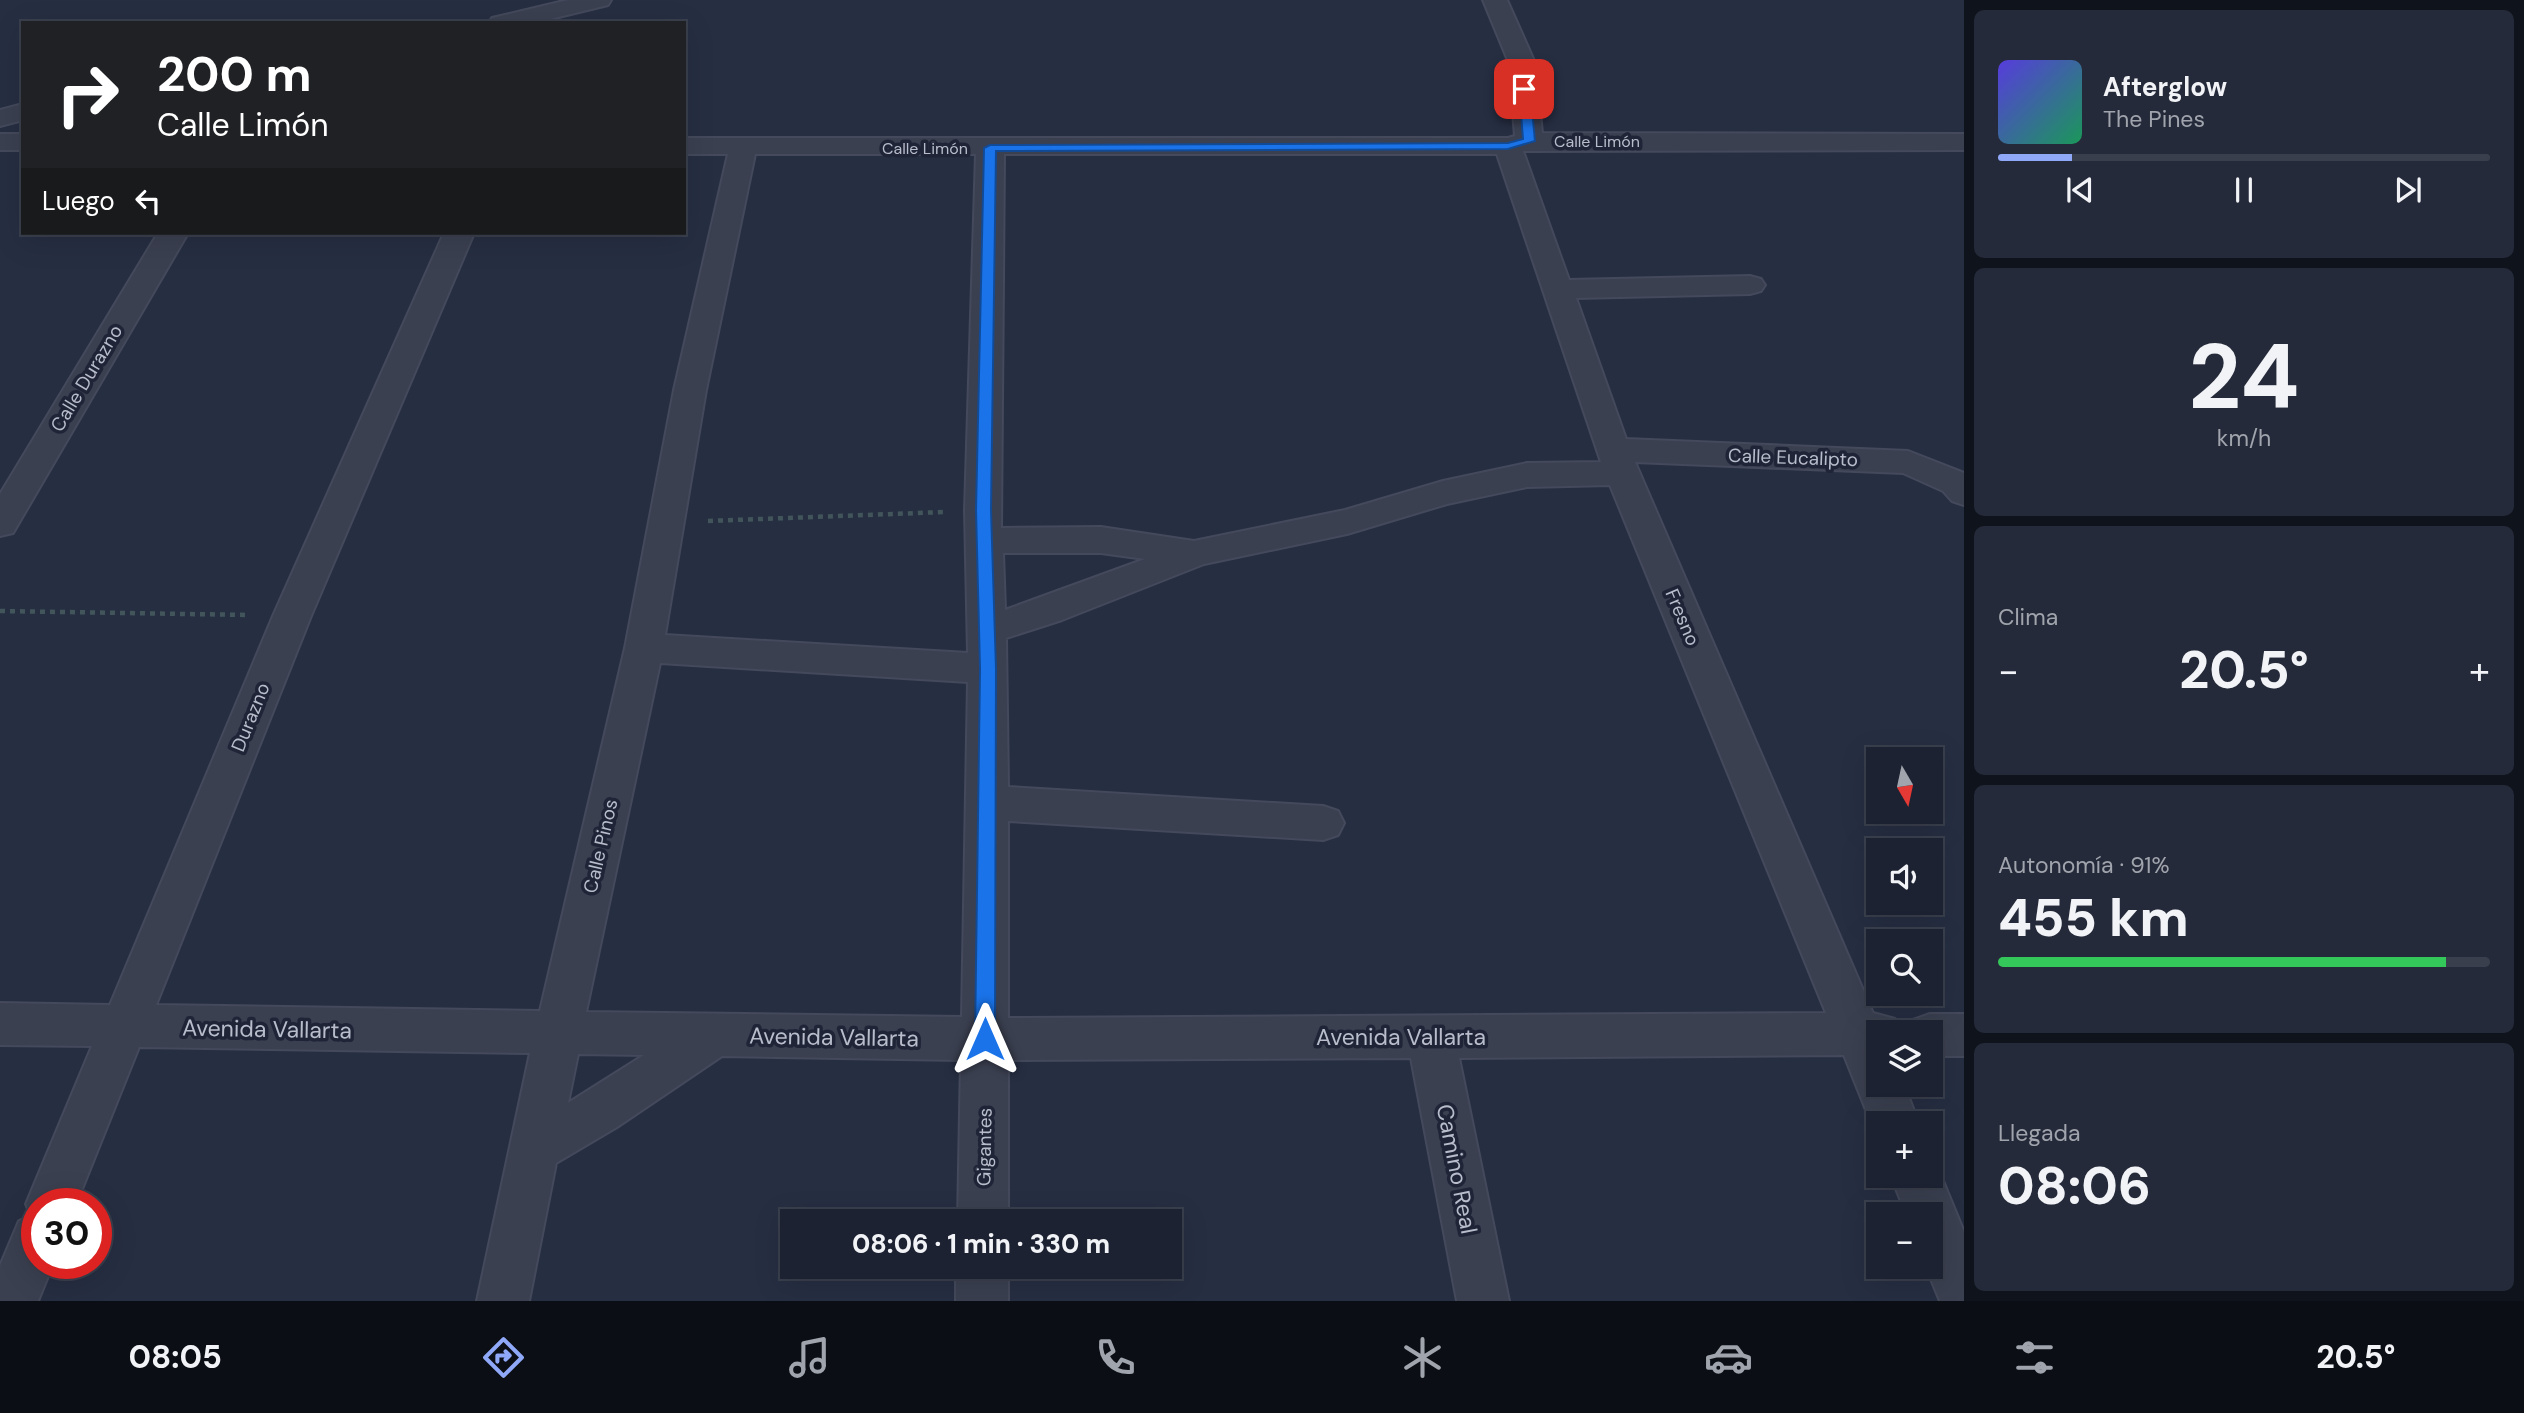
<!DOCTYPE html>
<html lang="es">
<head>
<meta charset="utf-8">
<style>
	body { margin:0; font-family:"DM Sans",sans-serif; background:#252a3a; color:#f1f3f6; height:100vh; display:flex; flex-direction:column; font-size:26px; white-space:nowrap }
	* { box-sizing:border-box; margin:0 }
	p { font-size:23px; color:#a0a4ac }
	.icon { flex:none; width:38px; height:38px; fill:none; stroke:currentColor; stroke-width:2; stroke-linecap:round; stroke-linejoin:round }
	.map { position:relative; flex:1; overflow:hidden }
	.details { display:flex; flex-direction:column; gap:10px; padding:10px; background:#0f131c; width:560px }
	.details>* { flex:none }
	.top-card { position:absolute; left:21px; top:21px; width:665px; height:214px; border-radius:0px; box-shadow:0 7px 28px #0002,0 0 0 2px #3a3f4d; background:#202124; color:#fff; overflow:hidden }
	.needle { width:46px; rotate:171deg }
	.fabs { position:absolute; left:1866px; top:747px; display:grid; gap:14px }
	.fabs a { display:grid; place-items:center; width:77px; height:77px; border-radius:0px; background:#1c2232; box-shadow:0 7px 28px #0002,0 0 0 2px #3a3f4d; font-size:35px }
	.speed { position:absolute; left:21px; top:1188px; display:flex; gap:14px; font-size:35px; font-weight:700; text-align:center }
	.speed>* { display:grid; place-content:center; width:91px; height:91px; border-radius:50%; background:#1c2232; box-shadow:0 7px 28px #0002,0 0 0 2px #3a3f4d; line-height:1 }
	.speed .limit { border:10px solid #d22; background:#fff; color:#111 }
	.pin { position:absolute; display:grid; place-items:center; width:60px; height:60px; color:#fff; margin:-30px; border-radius:14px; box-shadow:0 4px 10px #0006 }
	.me { position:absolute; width:77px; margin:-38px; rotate:0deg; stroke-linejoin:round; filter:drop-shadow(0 0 5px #0008) }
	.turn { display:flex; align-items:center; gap:24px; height:147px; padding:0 21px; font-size:32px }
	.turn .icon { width:91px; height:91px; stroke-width:2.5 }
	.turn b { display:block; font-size:49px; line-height:60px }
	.then { display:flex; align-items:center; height:66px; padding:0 21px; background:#0003; gap:14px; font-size:26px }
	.big { font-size:52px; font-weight:800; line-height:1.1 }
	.details .card { flex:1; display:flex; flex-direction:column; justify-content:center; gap:10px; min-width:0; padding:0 24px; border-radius:10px; background:#252a3a }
	.details .dial { align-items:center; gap:0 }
	.dial b { font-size:91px; line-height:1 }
	.song { display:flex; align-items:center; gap:21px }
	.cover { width:84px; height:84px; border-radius:10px; background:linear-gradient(135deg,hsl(250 70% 55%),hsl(150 70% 35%)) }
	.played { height:7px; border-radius:4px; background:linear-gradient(90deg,#90a8f8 15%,#3a3f4d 15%) }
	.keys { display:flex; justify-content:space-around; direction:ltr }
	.heat { display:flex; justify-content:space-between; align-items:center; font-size:38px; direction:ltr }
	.charge { height:10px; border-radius:5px; background:linear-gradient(90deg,#34c759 91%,#3a3f4d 0) }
	.trip { position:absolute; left:780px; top:1209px; width:402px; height:70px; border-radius:0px; background:#1c2232; box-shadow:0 7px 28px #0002,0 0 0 2px #3a3f4d; font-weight:800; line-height:70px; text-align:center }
	.menu { display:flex; height:112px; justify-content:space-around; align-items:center; background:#0b0e14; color:#a0a4ac }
	.menu .icon { width:49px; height:49px }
	.menu .selected { color:#90a8f8 }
	.menu b { font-size:32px; color:#f1f3f6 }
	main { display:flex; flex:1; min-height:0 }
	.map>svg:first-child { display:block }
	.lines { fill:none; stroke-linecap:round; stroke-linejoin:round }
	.minor-casing { stroke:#44495b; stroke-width:4 }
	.path { stroke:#42555a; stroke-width:4.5; stroke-dasharray:5 5; stroke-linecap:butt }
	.minor { fill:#3b4051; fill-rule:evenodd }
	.route { fill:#1a73e8; stroke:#114b97; stroke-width:2 }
	.labels { text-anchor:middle; stroke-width:7; stroke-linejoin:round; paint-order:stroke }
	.far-street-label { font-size:16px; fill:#b8bccb; stroke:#1f2537 }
	.street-label { font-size:19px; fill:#b8bccb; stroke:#1f2537 }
	.near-street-label { font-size:23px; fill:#b8bccb; stroke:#1f2537 }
</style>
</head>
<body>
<main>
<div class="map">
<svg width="1964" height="1301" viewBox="0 0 1964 1301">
	<rect width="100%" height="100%" fill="#262e42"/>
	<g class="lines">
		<defs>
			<g id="minor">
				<polygon points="568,0 611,0 608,5 534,23 489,23 492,18"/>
				<path d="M1483,0H1507L1535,63L1542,133L1964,134V150L1523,151L1569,280L1750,276L1761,279L1765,285L1761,291L1750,294L1576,298L1626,439L1908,451L1964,473V505L1952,501L1943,491L1903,473L1635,462L1873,1013L1895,1019L1901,1032H1878V1085H1904L1919,1124H1878V1140L1844,1055L1459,1058L1509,1301H1457L1411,1058L1008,1060V1222H958L961,1060L722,1056L617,1127L556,1163L529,1301H477L530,1053L139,1047L76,1204H37V1264H53L38,1301H0V1266L19,1221L31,1216L26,1204L92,1046L0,1045V1003L110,1005L273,616L444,233H474L311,616L156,1005L540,1011L625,648L674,390L728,154H684V138H1508L1515,136L1509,63ZM755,154H976L965,510L968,653L665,635L706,390ZM1004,154H1497L1601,462L1527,463L1443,481L1345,510L1194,541L1101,527L1001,528ZM1610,485L1826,1013L1008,1018V821L1323,840L1338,835L1344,823L1338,811L1323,806L1008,787L1006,638L1062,620L1204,564L1347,534L1447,504L1527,487ZM1003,553H1101L1145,559L1005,610ZM660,663L968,682L962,1017L586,1012ZM578,1054L644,1055L568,1103Z"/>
				<polygon points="23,104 23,120 0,126 0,110"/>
				<rect x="0" y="134" width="23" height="16"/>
				<polygon points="158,233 188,233 13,533 0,536 0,494"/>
				<polygon points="1930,1014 1964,1014 1964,1056 1930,1056 1930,1032 1908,1032 1913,1020"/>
				<polygon points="1930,1158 1934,1159 1964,1232 1964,1301 1940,1301 1926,1267 1930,1267 1930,1214 1906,1214 1891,1176 1930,1176"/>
				<rect x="956" y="1267" width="52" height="34"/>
			</g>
		</defs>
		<use href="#minor" class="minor-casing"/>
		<g class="path">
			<polyline points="708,521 944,512"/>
			<polyline points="0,611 249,615"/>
		</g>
		<use href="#minor" class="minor"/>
	</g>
	<polygon class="route" points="1524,85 1530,89 1535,141 1508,149 996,151 991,510 996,669 995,1039 992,1045 985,1048 978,1045 975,1039 980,669 976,510 984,148 990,145 1508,143 1523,139 1519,89"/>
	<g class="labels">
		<g class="far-street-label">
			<text x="1597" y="147">Calle Limón</text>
			<text x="925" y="154">Calle Limón</text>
		</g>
		<g class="street-label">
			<text transform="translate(86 378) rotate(-59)" y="7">Calle Durazno</text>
			<text transform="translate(1793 457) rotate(2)" y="7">Calle Eucalipto</text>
			<text transform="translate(1683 617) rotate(67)" y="7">Fresno</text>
			<text transform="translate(250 717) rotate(-68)" y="7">Durazno</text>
			<text transform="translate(600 846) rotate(-77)" y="7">Calle Pinos</text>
			<text transform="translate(984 1147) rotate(-89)" y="7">Gigantes</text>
		</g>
		<g class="near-street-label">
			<text transform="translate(267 1029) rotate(1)" y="8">Avenida Vallarta</text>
			<text transform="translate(834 1037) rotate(1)" y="8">Avenida Vallarta</text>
			<text x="1401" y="1045">Avenida Vallarta</text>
			<text transform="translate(1457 1169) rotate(79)" y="8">Camino Real</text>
		</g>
	</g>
</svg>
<div class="fabs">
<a><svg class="needle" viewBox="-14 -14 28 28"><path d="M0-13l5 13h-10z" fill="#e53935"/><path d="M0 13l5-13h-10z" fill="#a0a4ac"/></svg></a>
<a><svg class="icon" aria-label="sound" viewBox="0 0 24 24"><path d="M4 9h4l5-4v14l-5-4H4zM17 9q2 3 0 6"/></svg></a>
<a><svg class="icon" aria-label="search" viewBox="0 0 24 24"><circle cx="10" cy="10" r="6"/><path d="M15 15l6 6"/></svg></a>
<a><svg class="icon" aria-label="layers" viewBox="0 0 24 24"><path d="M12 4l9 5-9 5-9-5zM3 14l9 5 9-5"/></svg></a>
<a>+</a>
<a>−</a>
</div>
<div class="speed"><div class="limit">30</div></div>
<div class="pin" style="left:1524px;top:89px;background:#d93025"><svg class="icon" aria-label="arrive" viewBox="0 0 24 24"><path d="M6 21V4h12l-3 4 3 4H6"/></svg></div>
<svg class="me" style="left:985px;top:1039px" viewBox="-20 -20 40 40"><path d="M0-17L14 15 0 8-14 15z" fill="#1a73e8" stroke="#fff" stroke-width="4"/></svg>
<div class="trip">08:06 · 1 min · 330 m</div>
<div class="top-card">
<div class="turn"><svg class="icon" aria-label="right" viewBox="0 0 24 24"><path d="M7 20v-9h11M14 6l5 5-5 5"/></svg><div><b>200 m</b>Calle Limón</div></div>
<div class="then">Luego<svg class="icon" aria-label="left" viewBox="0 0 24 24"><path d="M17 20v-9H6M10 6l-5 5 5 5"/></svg></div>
</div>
</div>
<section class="details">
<div class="card">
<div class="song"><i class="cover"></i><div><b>Afterglow</b><p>The Pines</p></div></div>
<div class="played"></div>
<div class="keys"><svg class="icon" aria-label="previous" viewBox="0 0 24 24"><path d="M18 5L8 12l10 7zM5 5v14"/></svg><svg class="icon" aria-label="pause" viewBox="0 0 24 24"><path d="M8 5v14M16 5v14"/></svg><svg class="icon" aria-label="next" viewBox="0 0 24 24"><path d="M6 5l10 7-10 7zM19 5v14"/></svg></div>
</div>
<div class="card dial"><b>24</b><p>km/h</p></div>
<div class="card"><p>Clima</p>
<div class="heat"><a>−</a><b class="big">20.5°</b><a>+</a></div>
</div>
<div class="card"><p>Autonomía · 91%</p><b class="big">455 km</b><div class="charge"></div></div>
<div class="card"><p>Llegada</p><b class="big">08:06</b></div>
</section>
</main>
<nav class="menu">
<b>08:05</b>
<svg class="icon selected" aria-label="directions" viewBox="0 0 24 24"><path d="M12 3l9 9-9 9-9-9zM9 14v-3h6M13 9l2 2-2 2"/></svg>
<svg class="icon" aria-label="music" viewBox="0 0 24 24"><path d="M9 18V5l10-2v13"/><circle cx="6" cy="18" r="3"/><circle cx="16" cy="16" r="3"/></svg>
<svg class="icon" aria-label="phone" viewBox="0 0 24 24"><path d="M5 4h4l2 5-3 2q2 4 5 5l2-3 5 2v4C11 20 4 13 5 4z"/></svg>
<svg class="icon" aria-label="climate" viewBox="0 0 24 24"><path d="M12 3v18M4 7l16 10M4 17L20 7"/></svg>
<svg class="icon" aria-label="car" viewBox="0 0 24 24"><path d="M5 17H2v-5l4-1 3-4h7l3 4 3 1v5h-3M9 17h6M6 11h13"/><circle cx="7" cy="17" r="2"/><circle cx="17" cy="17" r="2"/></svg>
<svg class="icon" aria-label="filters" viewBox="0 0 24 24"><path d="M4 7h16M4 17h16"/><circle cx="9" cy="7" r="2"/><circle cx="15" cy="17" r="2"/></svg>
<b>20.5°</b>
</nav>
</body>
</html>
